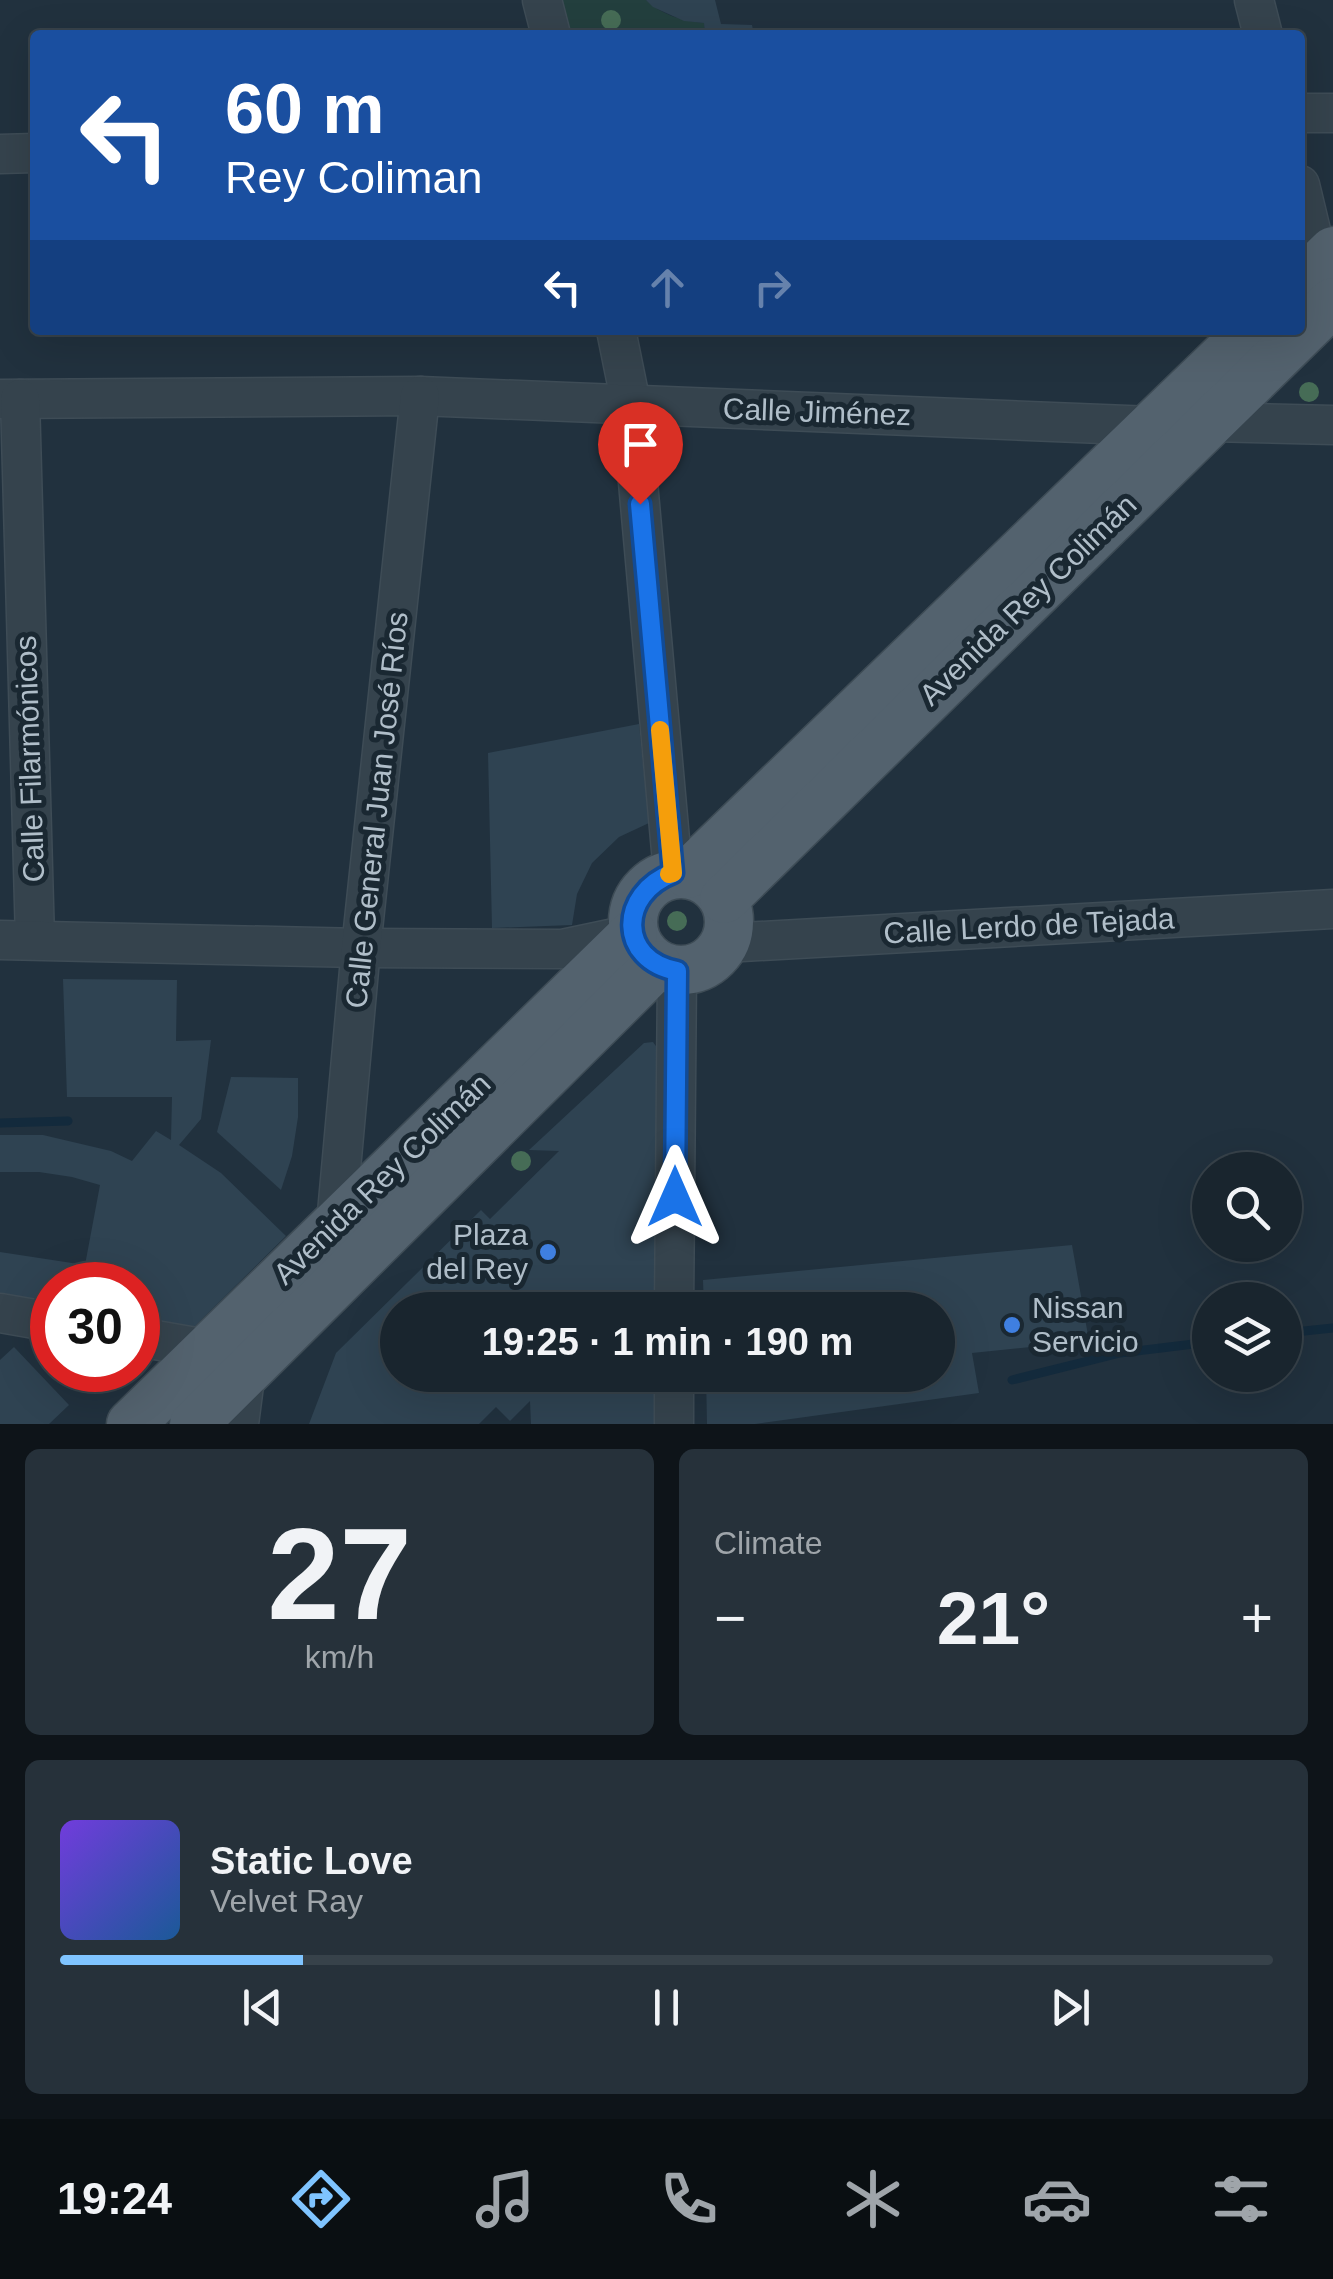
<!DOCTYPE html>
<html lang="en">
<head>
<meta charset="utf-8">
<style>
	body { margin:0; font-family:Helvetica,sans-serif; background:#26313a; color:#f1f3f6; height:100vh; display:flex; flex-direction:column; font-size:38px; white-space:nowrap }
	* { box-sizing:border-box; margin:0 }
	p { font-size:32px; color:#9fa5aa }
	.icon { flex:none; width:55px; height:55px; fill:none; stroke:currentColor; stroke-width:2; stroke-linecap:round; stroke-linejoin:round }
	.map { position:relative; height:1424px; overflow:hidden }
	.side { display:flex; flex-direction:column; gap:25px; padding:25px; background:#0e1419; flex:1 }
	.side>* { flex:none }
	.hud { position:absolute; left:30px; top:30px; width:1275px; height:305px; border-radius:10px; box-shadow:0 10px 40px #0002,0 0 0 2px #37424a; background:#1a4fa0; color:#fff; overflow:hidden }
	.tools { position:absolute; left:1192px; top:1152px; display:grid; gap:20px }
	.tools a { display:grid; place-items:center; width:110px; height:110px; border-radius:50%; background:#19252e; box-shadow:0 10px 40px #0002,0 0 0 2px #37424a; font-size:50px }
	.speed { position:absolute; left:30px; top:1262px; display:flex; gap:20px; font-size:50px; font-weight:700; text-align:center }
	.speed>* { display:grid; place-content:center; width:130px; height:130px; border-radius:50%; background:#19252e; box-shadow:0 10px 40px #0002,0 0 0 2px #37424a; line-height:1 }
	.speed .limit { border:15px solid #d22; background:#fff; color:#111 }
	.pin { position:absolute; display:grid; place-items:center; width:85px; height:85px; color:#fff; margin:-102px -42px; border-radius:50% 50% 50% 0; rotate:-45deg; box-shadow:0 0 10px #0007 }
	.pin .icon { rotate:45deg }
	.me { position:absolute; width:110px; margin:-55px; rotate:0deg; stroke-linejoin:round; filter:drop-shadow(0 0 8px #0008) }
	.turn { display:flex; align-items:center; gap:35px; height:210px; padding:0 30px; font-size:45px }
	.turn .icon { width:130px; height:130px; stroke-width:2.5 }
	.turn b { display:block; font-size:70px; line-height:85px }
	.lanes { display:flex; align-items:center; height:95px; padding:0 30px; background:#0003; justify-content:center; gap:50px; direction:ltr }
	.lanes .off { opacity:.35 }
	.big { font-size:75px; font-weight:700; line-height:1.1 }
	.side .widget { flex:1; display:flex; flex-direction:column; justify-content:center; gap:15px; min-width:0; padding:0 35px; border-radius:15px; background:#26313a }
	.side .dial { align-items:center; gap:0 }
	.dial b { font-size:130px; line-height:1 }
	.song { display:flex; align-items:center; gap:30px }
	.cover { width:120px; height:120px; border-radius:15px; background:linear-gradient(135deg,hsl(260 70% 55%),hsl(210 70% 35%)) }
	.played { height:10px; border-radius:5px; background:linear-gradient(90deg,#7fc4ff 20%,#37424a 20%) }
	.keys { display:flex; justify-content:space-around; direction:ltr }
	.heat { display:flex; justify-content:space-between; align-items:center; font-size:55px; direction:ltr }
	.side .tiles { flex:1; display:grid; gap:25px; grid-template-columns:1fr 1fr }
	.widget:last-child { grid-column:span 2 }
	.trip { position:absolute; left:380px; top:1292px; width:575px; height:100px; border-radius:50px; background:#19252e; box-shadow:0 10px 40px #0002,0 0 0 2px #37424a; font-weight:700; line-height:100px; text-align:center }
	.menu { display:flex; height:160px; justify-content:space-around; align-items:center; background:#0a0f12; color:#9fa5aa }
	.menu .icon { width:70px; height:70px }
	.menu .current { color:#7fc4ff }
	.menu b { font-size:45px; color:#f1f3f6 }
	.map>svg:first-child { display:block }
	.park { fill:#233f3e }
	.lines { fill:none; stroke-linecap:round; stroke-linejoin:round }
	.stream { stroke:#132a3c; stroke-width:9 }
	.building { fill:#2f4352 }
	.minor-casing { stroke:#3e4c56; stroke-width:41 }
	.major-casing { stroke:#3e4c56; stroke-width:51 }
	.minor { stroke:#35434d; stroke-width:38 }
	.major { stroke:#53626e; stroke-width:48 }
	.tree { fill:#466c56 }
	.route-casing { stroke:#114b97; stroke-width:25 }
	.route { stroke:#1a73e8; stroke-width:18 }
	.slow { stroke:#f59e0b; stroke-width:18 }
	.shop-dot { fill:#3f7fe0; stroke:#1a2832; stroke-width:4 }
	.labels { text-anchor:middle; stroke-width:10; stroke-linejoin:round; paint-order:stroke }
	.street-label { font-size:30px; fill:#b0bec9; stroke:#1a2832 }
	.poi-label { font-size:30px; fill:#b0bec9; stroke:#1a2832; text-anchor:end }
</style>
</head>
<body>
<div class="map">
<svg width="1333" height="1424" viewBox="0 0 1333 1424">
	<rect width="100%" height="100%" fill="#21313e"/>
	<path class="park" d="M558,0H646C662,15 682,21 704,23L705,35H567Z"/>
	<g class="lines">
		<g class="stream">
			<polyline points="0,1123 68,1121"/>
			<polyline points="1285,1333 1333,1328"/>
			<polyline points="1012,1380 1120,1353 1210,1342"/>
		</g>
	</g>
	<g class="building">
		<polygon points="646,0 715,0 721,24 752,25 754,35 705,35 704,23 684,21 653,7"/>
		<polygon points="639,724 649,823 619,837 592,863 577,894 572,925 492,928 488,753"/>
		<polygon points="63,979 177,980 176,1041 211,1040 201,1119 179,1145 221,1173 286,1236 193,1328 138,1319 138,1285 52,1285 52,1303 0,1293 0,1252 85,1265 100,1185 72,1177 39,1172 0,1172 0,1135 43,1135 111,1151 132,1161 156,1131 171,1140 172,1097 67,1097"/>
		<polygon points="653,1042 658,1049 657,1310 398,1310 398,1375 656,1375 662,1424 531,1424 530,1401 510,1421 496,1407 479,1424 309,1424 336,1353 481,1210 490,1219 559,1151 529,1150 644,1043"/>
		<polygon points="231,1077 298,1078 298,1117 292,1156 281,1190 217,1132"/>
		<polygon points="1072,1245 1089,1341 972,1353 979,1393 755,1424 707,1424 706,1375 938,1375 938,1310 704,1310 703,1280"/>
		<polygon points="14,1347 69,1405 49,1424 0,1424 0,1360"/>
	</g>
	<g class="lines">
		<defs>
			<g id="minor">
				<polyline points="542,0 551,35"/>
				<polyline points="1254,0 1263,35"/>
				<polyline points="1300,113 1333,113"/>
				<polyline points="0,154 35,153"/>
				<polyline points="1300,185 1324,285"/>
				<polyline points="616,330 631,404 673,873"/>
				<polyline points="0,399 420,396 1152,426 1210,422 1333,425"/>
				<polyline points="20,399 35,940"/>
				<polyline points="0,940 361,948 562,949 633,934"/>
				<polyline points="725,943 1333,909"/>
				<polyline points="336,1224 361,948 420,396"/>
				<polyline points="674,1310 677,971"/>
				<polyline points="0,1313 52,1322"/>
				<polyline points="138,1337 207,1349 226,1360"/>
				<polyline points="239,1424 247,1362"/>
				<polyline points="674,1424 674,1375"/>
			</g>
			<g id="major">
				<polyline points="1300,283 1333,251"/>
				<circle cx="681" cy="922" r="48"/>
				<polyline points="688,874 1251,330"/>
				<polyline points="724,899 1333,302"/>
				<polyline points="131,1424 633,934"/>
				<polyline points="194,1424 657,965"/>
			</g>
		</defs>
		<use href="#minor" class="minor-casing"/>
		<use href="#major" class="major-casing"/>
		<use href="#minor" class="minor"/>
		<use href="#major" class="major"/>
	</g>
	<g class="tree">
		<circle cx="611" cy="20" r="10"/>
		<circle cx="1309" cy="392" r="10"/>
		<circle cx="677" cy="921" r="10"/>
		<circle cx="521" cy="1161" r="10"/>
	</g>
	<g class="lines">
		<defs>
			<path id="route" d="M640,504L673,873C618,894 618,960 677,971L675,1197"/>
		</defs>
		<use href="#route" class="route-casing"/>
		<use href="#route" class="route"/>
		<polyline class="slow" points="660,730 673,873 669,874"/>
	</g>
	<g class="shop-dot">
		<circle cx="548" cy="1252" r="10"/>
		<circle cx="1012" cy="1325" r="10"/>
	</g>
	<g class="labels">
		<g class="street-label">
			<text transform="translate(817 412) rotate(2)" y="10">Calle Jiménez</text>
			<text transform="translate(1028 600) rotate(-44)" y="10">Avenida Rey Colimán</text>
			<text transform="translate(30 759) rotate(-92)" y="10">Calle Filarmónicos</text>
			<text transform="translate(377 810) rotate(-84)" y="10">Calle General Juan José Ríos</text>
			<text transform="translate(1029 926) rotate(-3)" y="10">Calle Lerdo de Tejada</text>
			<text transform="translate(382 1179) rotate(-44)" y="10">Avenida Rey Colimán</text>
		</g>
		<g class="poi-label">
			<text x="528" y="1245">Plaza<tspan x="528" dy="34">del Rey</tspan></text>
			<text x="1032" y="1318" text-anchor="start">Nissan<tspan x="1032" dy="34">Servicio</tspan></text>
		</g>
	</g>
</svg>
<div class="tools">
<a><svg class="icon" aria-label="search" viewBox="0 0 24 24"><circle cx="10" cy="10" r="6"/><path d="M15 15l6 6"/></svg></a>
<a><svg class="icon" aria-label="layers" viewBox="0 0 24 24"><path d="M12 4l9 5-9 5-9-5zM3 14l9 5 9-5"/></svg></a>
</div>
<div class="speed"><div class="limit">30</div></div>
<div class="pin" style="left:640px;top:504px;background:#d93025"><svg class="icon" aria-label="arrive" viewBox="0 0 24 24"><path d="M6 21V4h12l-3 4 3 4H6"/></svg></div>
<svg class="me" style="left:675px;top:1197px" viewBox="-20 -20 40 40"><path d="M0-17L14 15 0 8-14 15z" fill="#1a73e8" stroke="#fff" stroke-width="4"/></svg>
<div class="trip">19:25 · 1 min · 190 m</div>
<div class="hud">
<div class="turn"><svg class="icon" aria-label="left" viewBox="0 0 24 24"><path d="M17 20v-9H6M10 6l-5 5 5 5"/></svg><div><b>60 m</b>Rey Coliman</div></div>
<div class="lanes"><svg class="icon" aria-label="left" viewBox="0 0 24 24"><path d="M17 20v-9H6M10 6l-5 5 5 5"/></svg><svg class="icon off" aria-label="ahead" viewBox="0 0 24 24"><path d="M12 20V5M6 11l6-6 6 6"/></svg><svg class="icon off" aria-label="right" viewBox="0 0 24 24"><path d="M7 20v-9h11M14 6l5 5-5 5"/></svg></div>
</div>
</div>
<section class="side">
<div class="tiles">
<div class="widget dial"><b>27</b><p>km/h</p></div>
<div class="widget"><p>Climate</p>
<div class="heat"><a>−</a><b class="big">21°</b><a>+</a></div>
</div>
<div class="widget">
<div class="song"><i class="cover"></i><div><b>Static Love</b><p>Velvet Ray</p></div></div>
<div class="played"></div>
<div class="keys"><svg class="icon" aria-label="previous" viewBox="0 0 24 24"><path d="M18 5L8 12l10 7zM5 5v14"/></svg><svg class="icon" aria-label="pause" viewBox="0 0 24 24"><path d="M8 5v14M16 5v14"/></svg><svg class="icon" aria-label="next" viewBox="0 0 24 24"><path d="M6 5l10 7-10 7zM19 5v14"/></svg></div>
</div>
</div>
</section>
<nav class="menu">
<b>19:24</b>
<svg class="icon current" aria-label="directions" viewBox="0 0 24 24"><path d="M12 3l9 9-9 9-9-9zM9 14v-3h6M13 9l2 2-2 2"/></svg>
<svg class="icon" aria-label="music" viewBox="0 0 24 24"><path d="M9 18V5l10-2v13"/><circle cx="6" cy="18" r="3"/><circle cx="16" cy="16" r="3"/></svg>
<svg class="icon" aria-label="phone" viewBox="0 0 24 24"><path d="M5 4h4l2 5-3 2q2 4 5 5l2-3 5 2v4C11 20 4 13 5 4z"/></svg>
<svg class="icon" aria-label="climate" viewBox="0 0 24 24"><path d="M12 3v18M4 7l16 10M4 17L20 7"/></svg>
<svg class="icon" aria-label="car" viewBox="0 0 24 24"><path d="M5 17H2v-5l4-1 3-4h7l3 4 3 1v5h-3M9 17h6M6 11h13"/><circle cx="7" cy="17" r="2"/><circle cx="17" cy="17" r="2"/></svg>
<svg class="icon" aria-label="filters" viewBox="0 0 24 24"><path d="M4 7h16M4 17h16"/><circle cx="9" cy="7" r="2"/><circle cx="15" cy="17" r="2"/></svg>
</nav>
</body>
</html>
